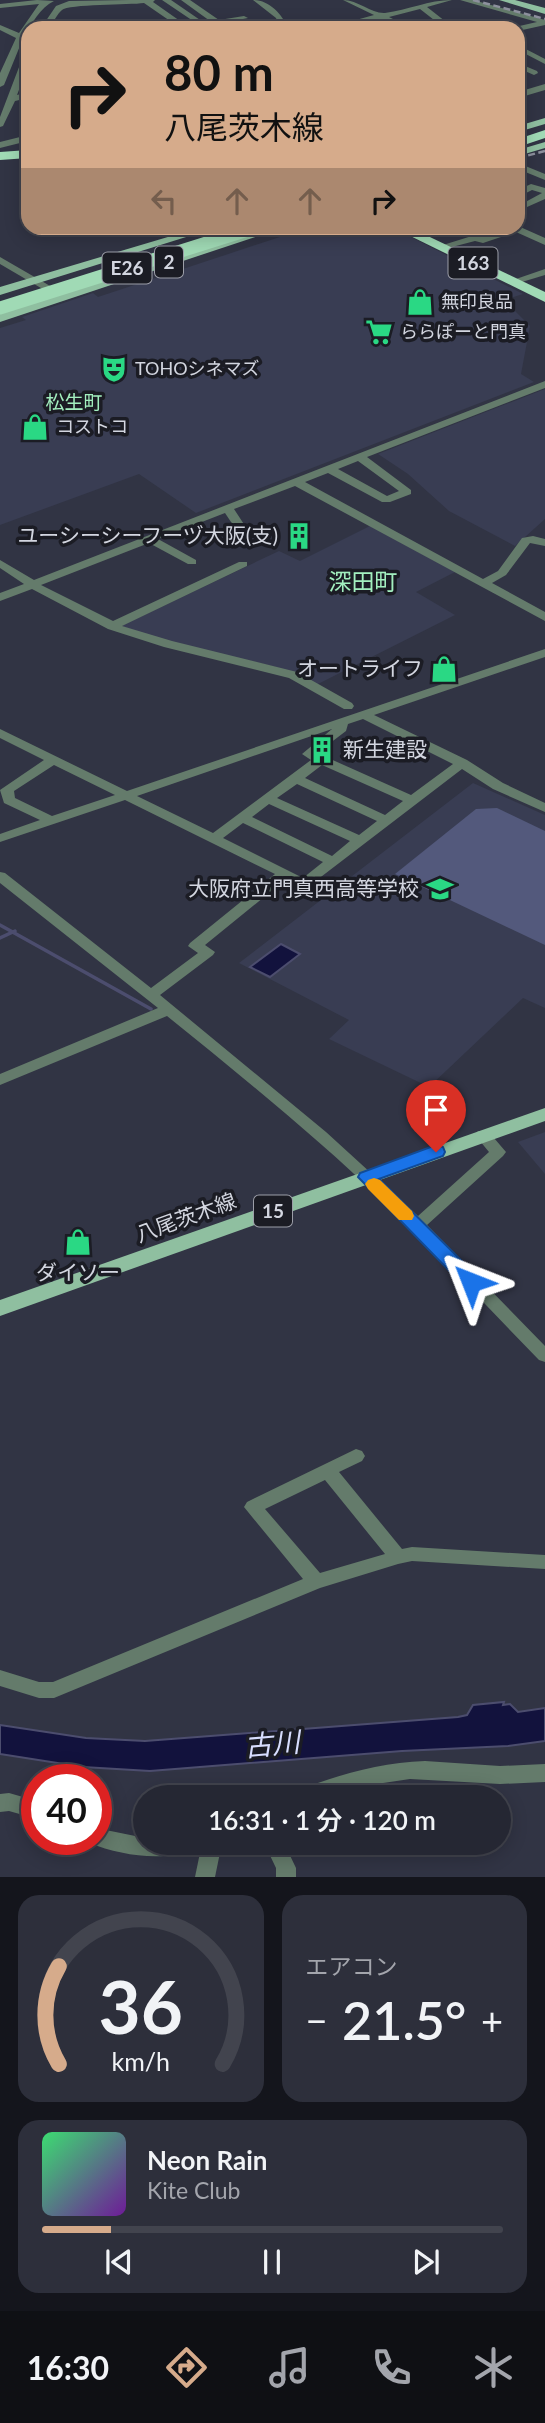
<!DOCTYPE html>
<html lang="ja">
<head>
<meta charset="utf-8">
<style>
	body { margin:0; font-family:Lato,"Noto Sans JP",sans-serif; background:#2d2f3b; color:#f1f3f6; height:100vh; display:flex; flex-direction:column; font-size:26px; white-space:nowrap }
	* { box-sizing:border-box; margin:0 }
	p { font-size:23px; color:#a3a5ac }
	.icon { flex:none; width:38px; height:38px; fill:none; stroke:currentColor; stroke-width:2; stroke-linecap:round; stroke-linejoin:round }
	.map { position:relative; height:1877px; overflow:hidden }
	.drawer { display:flex; flex-direction:column; gap:18px; padding:18px; background:#14151c; flex:1 }
	.drawer>* { flex:none }
	.guide { position:absolute; left:21px; top:21px; width:504px; height:214px; border-radius:21px; box-shadow:0 4px 18px #0003,0 0 0 2px #42444e; background:#d6ab8b; color:#111; overflow:hidden }
	.speed { position:absolute; left:21px; top:1764px; display:flex; gap:14px; font-size:35px; font-weight:700; text-align:center }
	.speed>* { display:grid; place-content:center; width:91px; height:91px; border-radius:50%; background:#252733; box-shadow:0 4px 18px #0003,0 0 0 2px #42444e; line-height:1 }
	.speed .limit { border:10px solid #d22; background:#fff; color:#111 }
	.pin { position:absolute; display:grid; place-items:center; width:60px; height:60px; color:#fff; margin:-72px -30px; border-radius:50% 50% 50% 0; rotate:-45deg; box-shadow:0 0 7px #0007 }
	.pin .icon { rotate:45deg }
	.me { position:absolute; width:77px; margin:-38px; rotate:315deg; stroke-linejoin:round; filter:drop-shadow(0 0 5px #0008) }
	.turn { display:flex; align-items:center; gap:24px; height:147px; padding:0 28px; font-size:32px }
	.turn .icon { width:91px; height:91px; stroke-width:2.5 }
	.turn b { display:block; font-size:49px; line-height:60px }
	.lanes { display:flex; align-items:center; height:66px; padding:0 28px; background:#0003; justify-content:center; gap:35px; direction:ltr }
	.lanes .off { opacity:.35 }
	.big { font-size:52px; font-weight:600; line-height:1.1 }
	.drawer .tile { flex:1; display:flex; flex-direction:column; justify-content:center; gap:10px; min-width:0; padding:0 24px; border-radius:21px; background:#2d2f3b }
	.drawer .dial { align-items:center; gap:0 }
	.dial svg { height:182px; overflow:visible; fill:none; stroke:#42444e; stroke-width:7; stroke-linecap:round; text-anchor:middle }
	.dial text { fill:#f1f3f6; stroke:none }
	.song { display:flex; align-items:center; gap:21px }
	.cover { width:84px; height:84px; border-radius:10px; background:linear-gradient(135deg,hsl(140 70% 55%),hsl(280 70% 35%)) }
	.played { height:7px; border-radius:4px; background:linear-gradient(90deg,#d6ab8b 15%,#42444e 15%) }
	.keys { display:flex; justify-content:space-around; direction:ltr }
	.heat { display:flex; justify-content:space-between; align-items:center; font-size:38px; direction:ltr }
	.drawer .tiles { flex:1; display:grid; gap:18px; grid-template-columns:1fr 1fr }
	.tile:last-child { grid-column:span 2 }
	.trip { position:absolute; left:133px; top:1785px; width:378px; height:70px; border-radius:35px; background:#252733; box-shadow:0 4px 18px #0003,0 0 0 2px #42444e; font-weight:600; line-height:70px; text-align:center }
	.menu { display:flex; height:112px; justify-content:space-around; align-items:center; background:#0f1014; color:#a3a5ac }
	.menu .icon { width:49px; height:49px }
	.menu .selected { color:#d6ab8b }
	.menu b { font-size:32px; color:#f1f3f6 }
	.map>svg:first-child { display:block }
	.built { fill:#393d53 }
	.green { fill:#53597c }
	.water { fill:#12123d; stroke:#4c4d6e; stroke-width:2 }
	.lines { fill:none; stroke-linecap:round; stroke-linejoin:round }
	.stream { stroke:#4c4d6e; stroke-width:3.5 }
	.minor { fill:#647b6b; fill-rule:evenodd }
	.major { fill:#8fbfa0; fill-rule:evenodd }
	.highway { fill:#a0dab5; fill-rule:evenodd }
	.rail { stroke:#8d909d; stroke-width:2.5; stroke-dasharray:7 3.5; stroke-linecap:butt }
	.highway-bridge { stroke:#a0dab5; stroke-width:13 }
	.route { fill:#1a73e8; stroke:#114b97; stroke-width:2 }
	.slow { fill:#f59e0b }
	.labels { text-anchor:middle; stroke-width:7; stroke-linejoin:round; paint-order:stroke }
	.far-poi-label { font-size:18px; fill:#d3d6e0; stroke:#1b1c24; text-anchor:start }
	.shield { fill:#1b1c24; stroke:#9c9ea8; stroke-width:2 }
	.shield-label { font-size:19px; font-weight:bold; fill:#d3d6e0 }
	.far-neighbourhood-label { font-size:19px; fill:#a3efbf; stroke:#1b1c24 }
	.poi-label { font-size:21px; fill:#d3d6e0; stroke:#1b1c24; text-anchor:end }
	.street-label { font-size:21px; fill:#d3d6e0; stroke:#1b1c24 }
	.neighbourhood-label { font-size:23px; fill:#a3efbf; stroke:#1b1c24 }
	.near-water-label { font-size:28px; font-style:italic; fill:#d8defe; stroke:#1b1c24 }
</style>
</head>
<body>
<div class="map">
<svg width="545" height="1877" viewBox="0 0 545 1877">
	<rect width="100%" height="100%" fill="#313444"/>
	<g class="built">
		<polygon points="307,228 351,228 370,237 409,236 523,294 504,300 530,326 521,374 534,382 196,513 139,474 0,525 0,328 26,320 22,317 93,293 98,297"/>
		<polygon points="545,389 545,519 515,546 449,511 408,474 378,454"/>
		<polygon points="370,526 455,572 416,592 455,615 316,685 276,667 170,642 121,626 279,551 300,561"/>
		<polygon points="473,783 545,815 545,1008 523,998 429,1087 329,1039 349,1020 239,963"/>
		<polygon points="545,1132 545,1174 518,1142"/>
	</g>
	<polygon class="green" points="497,808 545,831 545,945 395,874 476,809"/>
	<g class="water">
		<polygon points="281,944 300,954 270,977 250,967"/>
		<polygon points="504,1702 503,1705 510,1704 518,1712 545,1708 545,1741 508,1746 402,1751 150,1771 83,1767 0,1754 0,1725 86,1738 145,1741 458,1717 467,1715 473,1705"/>
	</g>
	<g class="lines">
		<g class="stream">
			<polyline points="0,925 151,1009"/>
			<polyline points="0,938 15,931"/>
		</g>
		<g class="minor">
			<path d="M37,0L54,1C41,7 31,24 25,36L28,37V42L22,41L4,85L0,87V73L16,38L0,30V25L19,33L39,4L0,8V4Z"/>
			<path d="M129,0H155L153,2L190,28L178,26L155,28L173,23L144,3C130,5 68,4 62,10C57,14 53,23 49,28H41L56,6L69,1Z"/>
			<polygon points="162,0 171,0 203,22 210,21 181,0 190,0 219,20 244,16 248,18 202,27"/>
			<path d="M253,0C269,0 282,14 288,28H280L276,18Z"/>
			<path d="M343,0C358,0 372,14 385,13C408,10 429,0 452,0L427,7L450,25L443,27L420,9L389,17L411,28C398,28 388,19 378,19C361,20 345,28 327,28L374,15Z"/>
			<polygon points="460,0 473,0 545,20 545,25 518,31 518,28 515,27 537,22"/>
			<polygon points="518,45 545,59 545,64 518,50"/>
			<polygon points="28,52 28,66 17,95 28,92 28,98 15,101 3,126 0,127 0,117 24,54"/>
			<polygon points="518,63 537,71 538,73 534,75 518,68"/>
			<polygon points="545,84 545,90 518,98 518,92"/>
			<polygon points="28,135 28,141 0,148 0,142"/>
			<polygon points="518,163 545,174 545,180 518,169"/>
			<polygon points="531,184 545,188 545,199 518,211 518,206 542,193 532,190 518,197 518,190"/>
			<polygon points="518,226 545,238 545,245 516,232 483,243 475,241 448,248 443,245 475,235 483,237"/>
			<polygon points="0,257 64,294 66,296 58,298 0,264"/>
			<polygon points="545,269 545,275 512,285 507,282"/>
			<path d="M545,381V388L367,457L411,490V494L390,502H382L328,473L305,482L483,579L498,571L522,538L533,536L545,539V546L530,543L506,575L492,583L545,612V621L295,486L234,509L251,535L249,537H241L225,513L158,539L196,560V564H188L149,543L41,585L113,621L239,562H247V566L122,626L172,641L297,672L352,703L354,706L352,709H344L289,678L164,647L108,629L32,589L0,601V593L24,584L0,568V560L34,580ZM358,461L399,491L387,496L338,469Z"/>
			<path d="M545,649V657L374,715L467,760L503,783L545,803V812L493,789L462,769L313,883L326,891L324,894H314L285,880L205,945L215,952L213,955L160,995L326,1132L418,1216L489,1152L475,1135L478,1131H488L506,1152L503,1156L427,1225L545,1346V1362L539,1360C487,1307 436,1251 382,1200C314,1135 240,1075 167,1016L0,1085V1074L158,1008L0,883V872L5,873L151,988L198,953L188,946L190,943L275,874L125,800L0,842V834L40,820L4,803L0,790L44,760L0,738V729L127,791ZM363,719L453,764L411,795L317,753L346,731L348,724ZM332,729L302,754L311,760L213,833L137,796ZM54,765L115,795L52,816L15,798L14,791ZM322,765L403,801L385,815L305,778ZM297,784L377,821L359,835L277,798ZM269,804L350,841L332,856L252,817ZM243,823L323,862L303,878L223,838Z"/>
			<path d="M356,1449L362,1451L365,1456L362,1461L339,1472L402,1549L412,1547L545,1555V1569L412,1561L398,1564L320,1588L54,1698H39L0,1686V1670L39,1682H53L303,1579L244,1507L247,1502ZM325,1480L385,1554L320,1573L265,1509Z"/>
			<path d="M425,1761L500,1766L545,1764V1782L500,1784L410,1779L363,1786L326,1797H294L297,1791C339,1774 380,1763 425,1761Z"/>
			<polygon points="9,1793 37,1801 37,1819 9,1811 0,1812 0,1794"/>
			<path d="M96,1828L145,1838V1843H201L198,1849C163,1862 123,1856 89,1843L87,1839H96Z"/>
			<polygon points="202,1843 222,1843 215,1877 195,1877"/>
			<polygon points="264,1843 284,1843 296,1868 296,1877 276,1877 276,1868"/>
		</g>
		<g class="major">
			<polygon points="499,0 515,0 545,8 545,14"/>
			<polygon points="545,118 545,124 518,132 518,126"/>
			<polygon points="545,142 545,148 518,156 518,150"/>
			<polygon points="198,228 215,228 0,295 0,287"/>
			<polygon points="266,228 282,228 0,322 0,314"/>
			<polygon points="545,1108 545,1121 0,1316 0,1300"/>
		</g>
		<g class="highway">
			<polygon points="545,130 545,138 518,147 518,139"/>
			<polygon points="28,150 28,158 0,160 0,152"/>
			<polygon points="394,228 411,228 545,292 545,302"/>
		</g>
		<g class="rail">
			<polyline points="473,0 545,19"/>
			<polyline points="518,158 545,151"/>
		</g>
		<polyline class="highway-bridge" points="0,308 254,228"/>
	</g>
	<polygon class="route" points="436,1145 443,1147 445,1152 443,1156 379,1179 478,1277 481,1282 478,1287 465,1287 358,1177 360,1173"/>
	<polygon class="slow" points="374,1178 380,1180 412,1211 414,1216 412,1220 399,1220 368,1189 365,1184 368,1180"/>
	<defs>
		<symbol id="shop-bare" viewBox="-9 -9 18 18"><path d="M-5-2.5h2.3a2.7 3.5 0 0 1 5.4 0H5L5.5 6h-11ZM-1.5-2.5h3a1.5 2.3 0 0 0-3 0Z" fill="#2ad884" stroke="#1b1c24" stroke-width="2.5" paint-order="stroke"/></symbol>
		<symbol id="supermarket-bare" viewBox="-9 -9 18 18"><path d="M-6-5.5h2.5l.6 2H6L4.5 2H-2.5L-4.4-4H-6ZM-1.5 3.2a1.3 1.3 0 1 0 .1 0ZM3 3.2a1.3 1.3 0 1 0 .1 0Z" fill="#2ad884" stroke="#1b1c24" stroke-width="2.5" paint-order="stroke"/></symbol>
		<symbol id="theatre-bare" viewBox="-9 -9 18 18"><path d="M-5-5.5Q0-4 5-5.5V0Q5 5 0 6Q-5 5-5 0ZM-3.3-2.5H-1v1.5H-3.3ZM1-2.5H3.3v1.5H1ZM-2.8 1Q0 5.5 2.8 1Z" fill="#2ad884" stroke="#1b1c24" stroke-width="2.5" paint-order="stroke"/></symbol>
		<symbol id="building-bare" viewBox="-9 -9 18 18"><path d="M-4-6H4V6H1V3H-1V6H-4ZM-2.5-4.3h1.7v1.8h-1.7ZM.8-4.3h1.7v1.8H.8ZM-2.5-1h1.7V.8h-1.7ZM.8-1h1.7V.8H.8Z" fill="#2ad884" stroke="#1b1c24" stroke-width="2.5" paint-order="stroke"/></symbol>
		<symbol id="school-bare" viewBox="-9 -9 18 18"><path d="M0-5L7-2L0 1L-7-2ZM-4 1L0 2.5L4 1V4Q0 6-4 4Z" fill="#2ad884" stroke="#1b1c24" stroke-width="2.5" paint-order="stroke"/></symbol>
	</defs>
	<g fill-rule="evenodd">
		<use href="#shop-bare" x="401" y="283" width="38" height="38"/>
		<use href="#supermarket-bare" x="360" y="313" width="38" height="38"/>
		<use href="#theatre-bare" x="95" y="350" width="38" height="38"/>
		<use href="#shop-bare" x="16" y="408" width="38" height="38"/>
		<use href="#building-bare" x="280" y="517" width="38" height="38"/>
		<use href="#shop-bare" x="425" y="650" width="38" height="38"/>
		<use href="#building-bare" x="303" y="731" width="38" height="38"/>
		<use href="#school-bare" x="421" y="870" width="38" height="38"/>
		<use href="#shop-bare" x="59" y="1223" width="38" height="38"/>
	</g>
	<g class="labels">
		<g class="far-poi-label">
			<text x="441" y="308">無印良品</text>
			<text x="400" y="338">ららぽーと門真</text>
			<text x="135" y="375">TOHOシネマズ</text>
			<text x="56" y="433">コストコ</text>
		</g>
		<g class="shield">
			<rect x="155" y="246.5" width="28" height="31" rx="5"/>
			<rect x="448.5" y="247.5" width="49" height="31" rx="5"/>
			<rect x="102.5" y="252.5" width="49" height="31" rx="5"/>
			<rect x="254" y="1195.5" width="38" height="31" rx="5"/>
		</g>
		<g class="shield-label">
			<text x="169" y="269">2</text>
			<text x="473" y="270">163</text>
			<text x="127" y="275">E26</text>
			<text x="273" y="1218">15</text>
		</g>
		<g class="far-neighbourhood-label">
			<text x="74" y="409">松生町</text>
		</g>
		<g class="poi-label">
			<text x="278" y="543">ユーシーシーフーヅ大阪(支)</text>
			<text x="423" y="676">オートライフ</text>
			<text x="343" y="757" text-anchor="start">新生建設</text>
			<text x="419" y="896">大阪府立門真西高等学校</text>
			<text x="78" y="1280" text-anchor="middle">ダイソー</text>
		</g>
		<g class="street-label">
			<text transform="translate(186 1218) rotate(-20)" y="7">八尾茨木線</text>
		</g>
		<g class="neighbourhood-label">
			<text x="363" y="590">深田町</text>
		</g>
		<g class="near-water-label">
			<text transform="translate(272 1744) rotate(-5)" y="10">古川</text>
		</g>
	</g>
</svg>
<div class="speed"><div class="limit">40</div></div>
<div class="pin" style="left:436px;top:1152px;background:#d93025"><svg class="icon" aria-label="arrive" viewBox="0 0 24 24"><path d="M6 21V4h12l-3 4 3 4H6"/></svg></div>
<svg class="me" style="left:471px;top:1282px" viewBox="-20 -20 40 40"><path d="M0-17L14 15 0 8-14 15z" fill="#1a73e8" stroke="#fff" stroke-width="4"/></svg>
<div class="trip">16:31 · 1 分 · 120 m</div>
<div class="guide">
<div class="turn"><svg class="icon" aria-label="right" viewBox="0 0 24 24"><path d="M7 20v-9h11M14 6l5 5-5 5"/></svg><div><b>80 m</b>八尾茨木線</div></div>
<div class="lanes"><svg class="icon off" aria-label="left" viewBox="0 0 24 24"><path d="M17 20v-9H6M10 6l-5 5 5 5"/></svg><svg class="icon off" aria-label="ahead" viewBox="0 0 24 24"><path d="M12 20V5M6 11l6-6 6 6"/></svg><svg class="icon off" aria-label="ahead" viewBox="0 0 24 24"><path d="M12 20V5M6 11l6-6 6 6"/></svg><svg class="icon" aria-label="right" viewBox="0 0 24 24"><path d="M7 20v-9h11M14 6l5 5-5 5"/></svg></div>
</div>
</div>
<section class="drawer">
<div class="tiles">
<div class="tile dial"><svg viewBox="0 0 100 80">
<path d="M14 69A42 42 0 1 1 86 69"/>
<path d="M14 69A42 42 0 0 1 14 26" stroke="#d6ab8b"/>
<text x="50" y="56" font-size="32" font-weight="700">36</text>
<text x="50" y="72" font-size="11">km/h</text>
</svg></div>
<div class="tile"><p>エアコン</p>
<div class="heat"><a>−</a><b class="big">21.5°</b><a>+</a></div>
</div>
<div class="tile">
<div class="song"><i class="cover"></i><div><b>Neon Rain</b><p>Kite Club</p></div></div>
<div class="played"></div>
<div class="keys"><svg class="icon" aria-label="previous" viewBox="0 0 24 24"><path d="M18 5L8 12l10 7zM5 5v14"/></svg><svg class="icon" aria-label="pause" viewBox="0 0 24 24"><path d="M8 5v14M16 5v14"/></svg><svg class="icon" aria-label="next" viewBox="0 0 24 24"><path d="M6 5l10 7-10 7zM19 5v14"/></svg></div>
</div>
</div>
</section>
<nav class="menu">
<b>16:30</b>
<svg class="icon selected" aria-label="directions" viewBox="0 0 24 24"><path d="M12 3l9 9-9 9-9-9zM9 14v-3h6M13 9l2 2-2 2"/></svg>
<svg class="icon" aria-label="music" viewBox="0 0 24 24"><path d="M9 18V5l10-2v13"/><circle cx="6" cy="18" r="3"/><circle cx="16" cy="16" r="3"/></svg>
<svg class="icon" aria-label="phone" viewBox="0 0 24 24"><path d="M5 4h4l2 5-3 2q2 4 5 5l2-3 5 2v4C11 20 4 13 5 4z"/></svg>
<svg class="icon" aria-label="climate" viewBox="0 0 24 24"><path d="M12 3v18M4 7l16 10M4 17L20 7"/></svg>
</nav>
</body>
</html>
